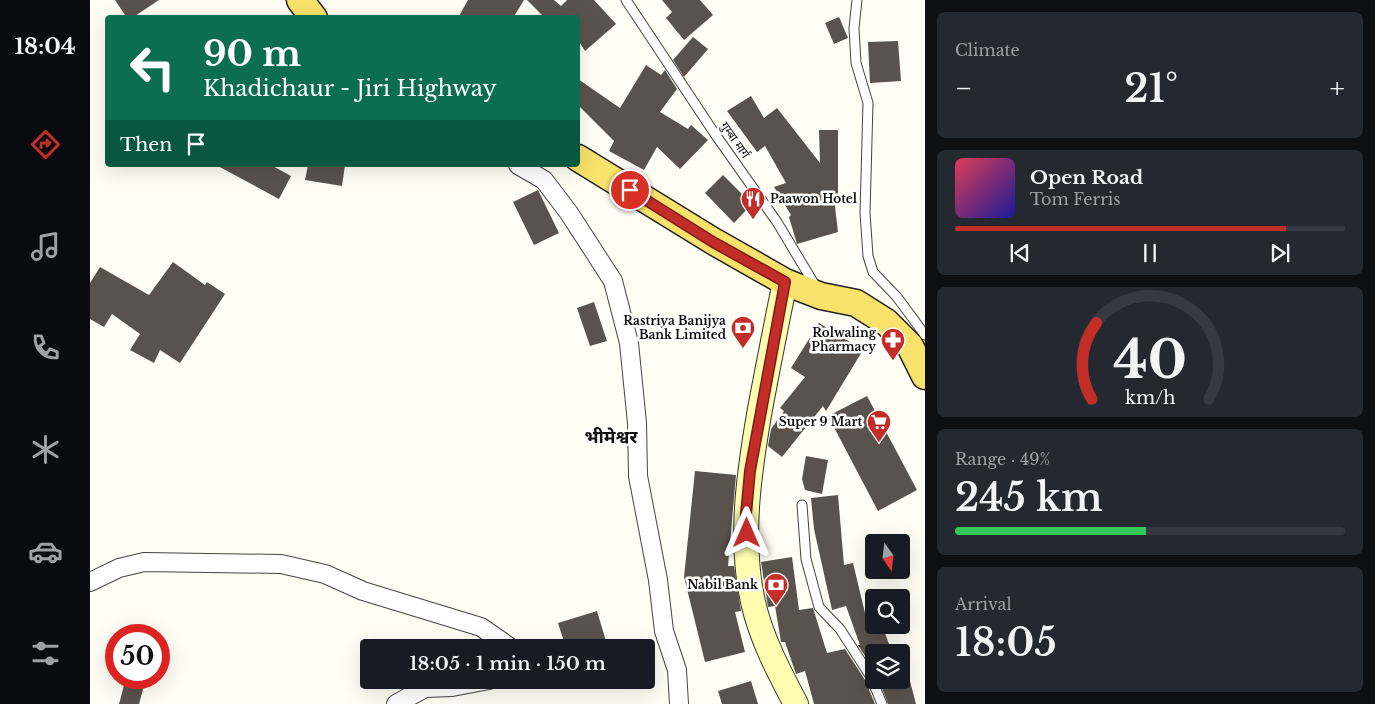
<!DOCTYPE html>
<html lang="en">
<head>
<meta charset="utf-8">
<style>
	body { margin:0; font-family:"Libre Baskerville","Noto Sans Devanagari",serif; background:#242831; color:#f1f3f6; height:100vh; display:flex; flex-direction:column; font-size:19px; white-space:nowrap }
	* { box-sizing:border-box; margin:0 }
	p { font-size:16px; color:#9ea1a6 }
	.icon { flex:none; width:28px; height:28px; fill:none; stroke:currentColor; stroke-width:2; stroke-linecap:round; stroke-linejoin:round }
	.map { position:relative; flex:1; overflow:hidden }
	.side { display:flex; flex-direction:column; gap:12px; padding:12px; background:#0d0f14; width:450px }
	.side>* { flex:none }
	.guide { position:absolute; left:15px; top:15px; width:475px; height:152px; border-radius:5px; box-shadow:0 5px 20px #0002; background:#0b6e4f; color:#fff; overflow:hidden }
	.needle { width:32px; rotate:166deg }
	.fabs { position:absolute; left:775px; top:534px; display:grid; gap:10px }
	.fabs a { display:grid; place-items:center; width:45px; height:45px; border-radius:5px; background:#171b24; box-shadow:0 5px 20px #0002; font-size:25px }
	.speed { position:absolute; left:15px; top:624px; display:flex; gap:10px; font-size:25px; font-weight:700; text-align:center }
	.speed>* { display:grid; place-content:center; width:65px; height:65px; border-radius:50%; background:#171b24; box-shadow:0 5px 20px #0002; line-height:1 }
	.speed .limit { border:8px solid #d22; background:#fff; color:#111 }
	.pin { position:absolute; display:grid; place-items:center; width:42px; height:42px; color:#fff; margin:-21px; border:2px solid #fff; border-radius:50%; box-shadow:0 1px 5px #0007 }
	.me { position:absolute; width:55px; margin:-28px; rotate:0deg; stroke-linejoin:round; filter:drop-shadow(0 0 4px #0008) }
	.turn { display:flex; align-items:center; gap:18px; height:105px; padding:0 15px; font-size:22px }
	.turn .icon { width:65px; height:65px; stroke-width:2.5 }
	.turn b { display:block; font-size:35px; line-height:42px }
	.then { display:flex; align-items:center; height:48px; padding:0 15px; background:#0003; gap:10px; font-size:19px }
	.big { font-size:38px; font-weight:600; line-height:1.1 }
	.side .widget { flex:1; display:flex; flex-direction:column; justify-content:center; gap:8px; min-width:0; padding:0 18px; border-radius:8px; background:#242831 }
	.side .dial { align-items:center; gap:0 }
	.dial svg { height:130px; overflow:visible; fill:none; stroke:#363941; stroke-width:7; stroke-linecap:round; text-anchor:middle }
	.dial text { fill:#f1f3f6; stroke:none }
	.song { display:flex; align-items:center; gap:15px }
	.cover { width:60px; height:60px; border-radius:8px; background:linear-gradient(135deg,hsl(350 70% 55%),hsl(240 70% 35%)) }
	.played { height:5px; border-radius:2px; background:linear-gradient(90deg,#c22d27 85%,#363941 85%) }
	.keys { display:flex; justify-content:space-around; direction:ltr }
	.heat { display:flex; justify-content:space-between; align-items:center; font-size:28px; direction:ltr }
	.charge { height:8px; border-radius:4px; background:linear-gradient(90deg,#34c759 49%,#363941 0) }
	.trip { position:absolute; left:270px; top:639px; width:295px; height:50px; border-radius:5px; background:#171b24; box-shadow:0 5px 20px #0002; font-weight:600; line-height:50px; text-align:center }
	main { display:flex; flex:1; min-height:0 }
	.dock { display:flex; flex-direction:column; width:90px; justify-content:space-around; align-items:center; background:#090b0e; color:#9ea1a6 }
	.dock .icon { width:35px; height:35px }
	.dock .on { color:#c22d27 }
	.dock b { font-size:22px; color:#f1f3f6 }
	.map>svg:first-child { display:block }
	.building { fill:#5a534d }
	.lines { fill:none; stroke-linecap:round; stroke-linejoin:round }
	.service-casing { stroke:#444; stroke-width:11 }
	.minor-casing { stroke:#444; stroke-width:20 }
	.secondary-casing { stroke:#333; stroke-width:26 }
	.primary-casing { stroke:#222; stroke-width:29 }
	.service { stroke:#fff; stroke-width:9 }
	.minor { stroke:#fff; stroke-width:18 }
	.secondary { stroke:#fefdb0; stroke-width:24 }
	.primary { stroke:#f8e26b; stroke-width:26 }
	.route-casing { stroke:#7e1d19; stroke-width:12 }
	.route { stroke:#c22d27; stroke-width:9 }
	.labels { text-anchor:middle; stroke-width:5; stroke-linejoin:round; paint-order:stroke }
	.street-label { font-size:12px; fill:#111; stroke:#fff }
	.poi-label { font-size:12px; font-weight:bold; fill:#111; stroke:#fff; text-anchor:end }
	.district-label { font-size:18px; font-weight:bold; fill:#111; stroke:#fff }
</style>
</head>
<body>
<main>
<nav class="dock">
<b>18:04</b>
<svg class="icon on" aria-label="directions" viewBox="0 0 24 24"><path d="M12 3l9 9-9 9-9-9zM9 14v-3h6M13 9l2 2-2 2"/></svg>
<svg class="icon" aria-label="music" viewBox="0 0 24 24"><path d="M9 18V5l10-2v13"/><circle cx="6" cy="18" r="3"/><circle cx="16" cy="16" r="3"/></svg>
<svg class="icon" aria-label="phone" viewBox="0 0 24 24"><path d="M5 4h4l2 5-3 2q2 4 5 5l2-3 5 2v4C11 20 4 13 5 4z"/></svg>
<svg class="icon" aria-label="climate" viewBox="0 0 24 24"><path d="M12 3v18M4 7l16 10M4 17L20 7"/></svg>
<svg class="icon" aria-label="car" viewBox="0 0 24 24"><path d="M5 17H2v-5l4-1 3-4h7l3 4 3 1v5h-3M9 17h6M6 11h13"/><circle cx="7" cy="17" r="2"/><circle cx="17" cy="17" r="2"/></svg>
<svg class="icon" aria-label="filters" viewBox="0 0 24 24"><path d="M4 7h16M4 17h16"/><circle cx="9" cy="7" r="2"/><circle cx="15" cy="17" r="2"/></svg>
</nav>
<div class="map">
<svg width="835" height="704" viewBox="0 0 835 704">
	<rect width="100%" height="100%" fill="#fffef4"/>
	<g class="building">
		<polygon points="25,0 69,0 42,18 37,18"/>
		<polygon points="378,0 434,0 423,18 368,18"/>
		<polygon points="437,0 464,0 471,6 477,0 504,0 526,24 495,51 488,40 488,18 455,18"/>
		<polygon points="572,0 610,0 623,15 594,40 576,18 582,12"/>
		<polygon points="749,17 758,38 744,44 735,23"/>
		<polygon points="603,37 618,49 594,77 583,60"/>
		<polygon points="808,41 811,81 780,83 778,42"/>
		<polygon points="556,65 571,75 575,70 587,89 570,112 598,129 601,125 618,140 590,169 567,147 554,170 519,151 524,141 488,105 488,79 530,108"/>
		<polygon points="661,96 674,118 687,108 730,163 729,130 748,130 748,198 744,198 748,232 707,244 699,217 701,215 684,187 696,183 675,146 667,152 637,111"/>
		<polygon points="126,165 181,165 201,176 189,199"/>
		<polygon points="218,165 255,165 252,186 215,180"/>
		<polygon points="633,175 662,204 644,223 615,193"/>
		<polygon points="448,190 469,233 444,245 423,202"/>
		<polygon points="83,262 115,285 117,282 135,294 90,363 70,350 64,363 40,350 50,334 22,314 14,327 0,319 0,283 10,267 59,295"/>
		<polygon points="504,302 517,341 500,346 487,308"/>
		<polygon points="729,323 773,350 736,411 733,406 692,457 678,446 681,429 694,411 690,408 715,377 701,368"/>
		<polygon points="777,396 827,490 788,511 738,416"/>
		<polygon points="716,456 738,460 732,494 715,490 712,479"/>
		<polygon points="605,471 646,475 638,566 644,566 651,611 645,612 655,652 615,662 594,577"/>
		<polygon points="748,495 754,565 763,563 775,613 784,610 784,625 792,625 802,652 784,652 784,670 768,645 770,645 756,606 742,610 724,529 721,498"/>
		<polygon points="702,557 709,610 723,608 737,653 755,649 775,680 785,704 724,704 715,671 706,674 695,642 691,642 685,606 678,607 671,562"/>
		<polygon points="507,611 518,648 476,648 468,623"/>
		<polygon points="812,651 826,704 798,704 789,680 811,680 811,652 807,652"/>
		<polygon points="36,678 55,682 49,704 29,704"/>
		<polygon points="661,681 668,704 632,704 628,691"/>
	</g>
	<g class="lines">
		<defs>
			<g id="service">
				<polyline points="536,0 625,134 687,222 726,287"/>
				<polyline points="767,0 764,28 766,63 778,103 775,213 778,256 783,272 807,297 835,335"/>
				<polyline points="712,505 716,559 729,607 750,629 781,677 792,704"/>
			</g>
			<g id="minor">
				<polyline points="428,165 454,180 479,213 523,281 539,343 547,423 548,476 568,580 574,631 587,670 589,704"/>
				<polyline points="0,582 29,568 54,562 191,564 235,574 273,591 391,627 421,648"/>
				<polyline points="306,704 335,688 362,687 399,680"/>
			</g>
			<path id="secondary" d="M695,282C686,325 678,367 670,409C659,472 649,539 663,602C671,638 689,672 706,704"/>
			<g id="primary">
				<polyline points="210,0 224,18"/>
				<polyline points="488,158 623,241 695,282 731,296 766,303 796,322 820,346 835,376"/>
			</g>
		</defs>
		<use href="#service" class="service-casing"/>
		<use href="#minor" class="minor-casing"/>
		<use href="#secondary" class="secondary-casing"/>
		<use href="#primary" class="primary-casing"/>
		<use href="#service" class="service"/>
		<use href="#minor" class="minor"/>
		<use href="#secondary" class="secondary"/>
		<use href="#primary" class="primary"/>
	</g>
	<g class="lines">
		<defs>
			<polyline id="route" points="540,190 623,242 695,282 660,471 656,514 657,533"/>
		</defs>
		<use href="#route" class="route-casing"/>
		<use href="#route" class="route"/>
	</g>
	<defs>
		<symbol id="restaurant-pin" viewBox="-11 -11 22 30"><path d="M0 17L-7.5 6A9.5 9.5 0 1 1 7.5 6Z" fill="#c22d27" stroke="#fff"/><path d="M-5-6h1v4h1v-4h1v4h1v-4h1v5L-1.5 .5V6h-2V.5L-5-1ZM5-6V6H3V1.5H1.5Q1.5-4 5-6Z" fill="#fff"/></symbol>
		<symbol id="bank-pin" viewBox="-11 -11 22 30"><path d="M0 17L-7.5 6A9.5 9.5 0 1 1 7.5 6Z" fill="#c22d27" stroke="#fff"/><path d="M-6-4H6V4H-6ZM0-2.3a2.3 2.3 0 1 0 0 4.6a2.3 2.3 0 1 0 0-4.6Z" fill="#fff"/></symbol>
		<symbol id="pharmacy-pin" viewBox="-11 -11 22 30"><path d="M0 17L-7.5 6A9.5 9.5 0 1 1 7.5 6Z" fill="#c22d27" stroke="#fff"/><path d="M-2-6h4v4h4v4h-4v4h-4v-4h-4v-4h4Z" fill="#fff"/></symbol>
		<symbol id="supermarket-pin" viewBox="-11 -11 22 30"><path d="M0 17L-7.5 6A9.5 9.5 0 1 1 7.5 6Z" fill="#c22d27" stroke="#fff"/><path d="M-6-5.5h2.5l.6 2H6L4.5 2H-2.5L-4.4-4H-6ZM-1.5 3.2a1.3 1.3 0 1 0 .1 0ZM3 3.2a1.3 1.3 0 1 0 .1 0Z" fill="#fff"/></symbol>
	</defs>
	<g fill-rule="evenodd">
		<use href="#restaurant-pin" x="649" y="185" width="28" height="38"/>
		<use href="#bank-pin" x="639" y="314" width="28" height="38"/>
		<use href="#pharmacy-pin" x="789" y="326" width="28" height="38"/>
		<use href="#supermarket-pin" x="775" y="408" width="28" height="38"/>
		<use href="#bank-pin" x="672" y="571" width="28" height="38"/>
	</g>
	<g class="labels">
		<g class="street-label">
			<text transform="translate(645 140) rotate(55)" y="4">गुम्बा मार्ग</text>
		</g>
		<g class="poi-label">
			<text x="680" y="203" text-anchor="start">Paawon Hotel</text>
			<text x="636" y="325">Rastriya Banijya<tspan x="636" dy="14">Bank Limited</tspan></text>
			<text x="786" y="337">Rolwaling<tspan x="786" dy="14">Pharmacy</tspan></text>
			<text x="772" y="426">Super 9 Mart</text>
			<text x="668" y="589">Nabil Bank</text>
		</g>
		<g class="district-label">
			<text x="521" y="443">भीमेश्वर</text>
		</g>
	</g>
</svg>
<div class="fabs">
<a><svg class="needle" viewBox="-14 -14 28 28"><path d="M0-13l5 13h-10z" fill="#e53935"/><path d="M0 13l5-13h-10z" fill="#9ea1a6"/></svg></a>
<a><svg class="icon" aria-label="search" viewBox="0 0 24 24"><circle cx="10" cy="10" r="6"/><path d="M15 15l6 6"/></svg></a>
<a><svg class="icon" aria-label="layers" viewBox="0 0 24 24"><path d="M12 4l9 5-9 5-9-5zM3 14l9 5 9-5"/></svg></a>
</div>
<div class="speed"><div class="limit">50</div></div>
<div class="pin" style="left:540px;top:190px;background:#d93025"><svg class="icon" aria-label="arrive" viewBox="0 0 24 24"><path d="M6 21V4h12l-3 4 3 4H6"/></svg></div>
<svg class="me" style="left:657px;top:533px" viewBox="-20 -20 40 40"><path d="M0-17L14 15 0 8-14 15z" fill="#c22d27" stroke="#fff" stroke-width="4"/></svg>
<div class="trip">18:05 · 1 min · 150 m</div>
<div class="guide">
<div class="turn"><svg class="icon" aria-label="left" viewBox="0 0 24 24"><path d="M17 20v-9H6M10 6l-5 5 5 5"/></svg><div><b>90 m</b>Khadichaur - Jiri Highway</div></div>
<div class="then">Then<svg class="icon" aria-label="arrive" viewBox="0 0 24 24"><path d="M6 21V4h12l-3 4 3 4H6"/></svg></div>
</div>
</div>
<section class="side">
<div class="widget"><p>Climate</p>
<div class="heat"><a>−</a><b class="big">21°</b><a>+</a></div>
</div>
<div class="widget">
<div class="song"><i class="cover"></i><div><b>Open Road</b><p>Tom Ferris</p></div></div>
<div class="played"></div>
<div class="keys"><svg class="icon" aria-label="previous" viewBox="0 0 24 24"><path d="M18 5L8 12l10 7zM5 5v14"/></svg><svg class="icon" aria-label="pause" viewBox="0 0 24 24"><path d="M8 5v14M16 5v14"/></svg><svg class="icon" aria-label="next" viewBox="0 0 24 24"><path d="M6 5l10 7-10 7zM19 5v14"/></svg></div>
</div>
<div class="widget dial"><svg viewBox="0 0 100 80">
<path d="M14 69A42 42 0 1 1 86 69"/>
<path d="M14 69A42 42 0 0 1 17 22" stroke="#c22d27"/>
<text x="50" y="56" font-size="32" font-weight="700">40</text>
<text x="50" y="72" font-size="11">km/h</text>
</svg></div>
<div class="widget"><p>Range · 49%</p><b class="big">245 km</b><div class="charge"></div></div>
<div class="widget"><p>Arrival</p><b class="big">18:05</b></div>
</section>
</main>
</body>
</html>
